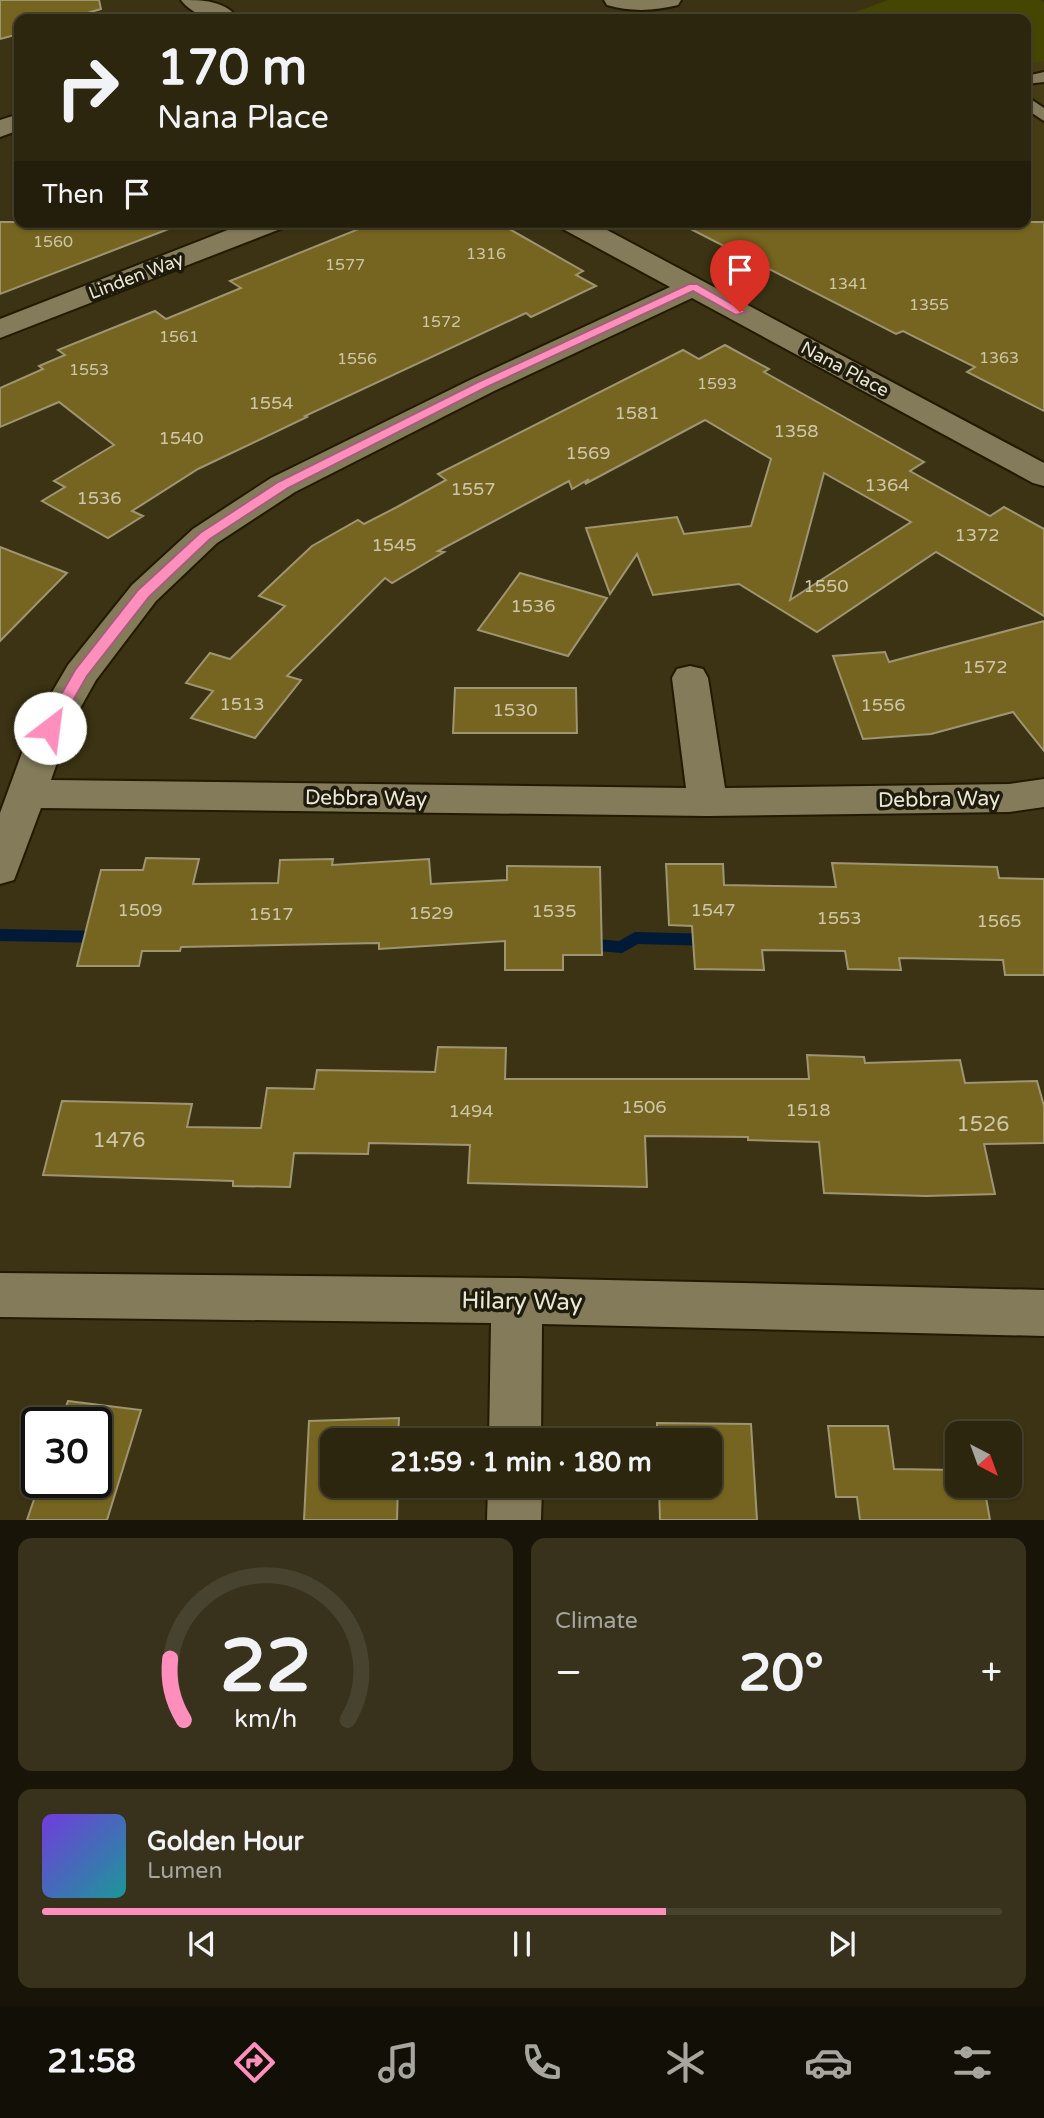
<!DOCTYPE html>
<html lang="en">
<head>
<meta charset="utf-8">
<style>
	body { margin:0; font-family:"Varela Round",sans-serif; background:#38321c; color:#f1f3f6; height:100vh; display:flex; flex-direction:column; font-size:26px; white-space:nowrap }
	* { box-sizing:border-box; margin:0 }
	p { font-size:23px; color:#a6a59e }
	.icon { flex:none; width:38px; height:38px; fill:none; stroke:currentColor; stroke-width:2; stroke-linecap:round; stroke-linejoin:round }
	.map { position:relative; height:1520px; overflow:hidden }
	.panel { display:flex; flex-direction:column; gap:18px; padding:18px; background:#181508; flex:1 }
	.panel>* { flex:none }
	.top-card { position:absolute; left:14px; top:14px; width:1017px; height:214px; border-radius:14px; box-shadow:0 2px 5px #0004,0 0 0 2px #48432e; background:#2c260e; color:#f1f3f6; overflow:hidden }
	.needle { width:46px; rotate:139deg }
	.controls { position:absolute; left:945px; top:1421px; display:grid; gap:14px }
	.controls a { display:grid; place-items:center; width:77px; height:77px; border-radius:14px; background:#2c260e; box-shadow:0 2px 5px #0004,0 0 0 2px #48432e; font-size:35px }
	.speed { position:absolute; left:21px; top:1407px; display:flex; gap:14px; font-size:35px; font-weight:700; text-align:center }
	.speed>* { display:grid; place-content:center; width:91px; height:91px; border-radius:50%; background:#2c260e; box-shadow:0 2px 5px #0004,0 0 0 2px #48432e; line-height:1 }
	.speed .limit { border:4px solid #111; border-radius:10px; background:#fff; color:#111 }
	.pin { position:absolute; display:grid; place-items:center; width:60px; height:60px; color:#fff; margin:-72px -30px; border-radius:50% 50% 50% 0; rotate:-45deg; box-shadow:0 0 7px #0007 }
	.pin .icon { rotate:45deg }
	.me { position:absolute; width:77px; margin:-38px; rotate:30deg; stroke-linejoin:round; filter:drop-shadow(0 0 5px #0008) }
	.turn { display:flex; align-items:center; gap:24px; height:147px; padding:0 28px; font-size:32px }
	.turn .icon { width:91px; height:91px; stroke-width:2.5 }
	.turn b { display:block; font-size:49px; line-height:60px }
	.then { display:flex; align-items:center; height:66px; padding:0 28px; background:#0003; gap:14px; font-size:26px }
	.big { font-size:52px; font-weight:700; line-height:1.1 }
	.panel .card { flex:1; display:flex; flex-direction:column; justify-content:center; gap:10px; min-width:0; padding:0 24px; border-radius:14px; background:#38321c }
	.panel .dial { align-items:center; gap:0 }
	.dial svg { height:182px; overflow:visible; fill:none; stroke:#48432e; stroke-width:7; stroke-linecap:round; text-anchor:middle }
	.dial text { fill:#f1f3f6; stroke:none }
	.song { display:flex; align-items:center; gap:21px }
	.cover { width:84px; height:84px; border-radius:10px; background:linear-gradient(135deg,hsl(260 70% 55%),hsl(180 70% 35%)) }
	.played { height:7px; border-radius:4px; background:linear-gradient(90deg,#fe8ebc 65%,#48432e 65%) }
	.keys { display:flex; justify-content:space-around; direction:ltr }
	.heat { display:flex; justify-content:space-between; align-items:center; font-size:38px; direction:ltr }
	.panel .tiles { flex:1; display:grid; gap:18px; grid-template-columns:1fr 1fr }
	.card:last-child { grid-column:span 2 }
	.trip { position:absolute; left:320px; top:1428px; width:402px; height:70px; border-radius:14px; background:#2c260e; box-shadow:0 2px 5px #0004,0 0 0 2px #48432e; font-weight:700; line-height:70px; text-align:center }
	.menu { display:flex; height:112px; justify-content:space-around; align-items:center; background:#120f06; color:#a6a59e }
	.menu .icon { width:49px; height:49px }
	.menu .selected { color:#fe8ebc }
	.menu b { font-size:32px; color:#f1f3f6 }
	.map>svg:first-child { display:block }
	.built { fill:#463c14 }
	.green { fill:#454700 }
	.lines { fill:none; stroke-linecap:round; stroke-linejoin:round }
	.stream { fill:#001a37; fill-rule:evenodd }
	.building { fill:#766520; stroke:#9e9573; stroke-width:2; fill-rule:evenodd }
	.service-casing { stroke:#221a00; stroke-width:4 }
	.minor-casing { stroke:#221a00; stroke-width:4 }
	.service { fill:#847b5a; fill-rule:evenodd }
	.minor { fill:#847b5a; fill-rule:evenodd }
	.route { fill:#fe8ebc; stroke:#a55c7a; stroke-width:2 }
	.labels { text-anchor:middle; stroke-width:7; stroke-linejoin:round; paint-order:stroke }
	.far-number-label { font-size:16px; fill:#cec6a8 }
	.far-street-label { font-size:18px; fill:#ece7d5; stroke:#1e1b0d }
	.number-label { font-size:18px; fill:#cec6a8 }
	.street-label { font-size:21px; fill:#ece7d5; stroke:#1e1b0d }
	.near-number-label { font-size:21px; fill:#cec6a8 }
	.near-street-label { font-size:24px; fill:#ece7d5; stroke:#1e1b0d }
</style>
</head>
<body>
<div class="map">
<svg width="1044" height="1520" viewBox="0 0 1044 1520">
	<rect width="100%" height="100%" fill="#3b3313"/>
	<polygon class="built" points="888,0 1040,0 1044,3 1044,312 1026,222 1026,19 838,19"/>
	<polygon class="green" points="888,0 1040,0 1044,3 1044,61 1026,64 1026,19 838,19"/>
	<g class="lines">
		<g class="stream">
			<polygon points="0,929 104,931 109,933 112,937 109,941 104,943 0,941"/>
			<polygon points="635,932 712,934 717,936 720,940 717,944 712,946 638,944 622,953 585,950 580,948 577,944 580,940 585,938 619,941"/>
		</g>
	</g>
	<g class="building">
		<polygon points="0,0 99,0 101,9 67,19 19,19 19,34 0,39"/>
		<polygon points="0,222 179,222 179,225 0,294"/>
		<polygon points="376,222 497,222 583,271 576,275 596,286 531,317 526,313 305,416 307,417 198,469 132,511 143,516 108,538 42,501 65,487 54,481 114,445 59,402 0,427 0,388 43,369 39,366 65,355 58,350 155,311 166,319 241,288 230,281"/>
		<polygon points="677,222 1044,222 1044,411 967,372 975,367 903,331 896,334"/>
		<path d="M725,345L769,369L764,372L924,462L910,471L990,516L1004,507L1044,529V616L936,552L817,632L739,584L653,595L637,554L610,594L586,528L677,517L684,534L751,526L771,459L705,420L585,484L589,479L572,489L569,481L438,551L444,552L392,583L385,578L287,676L301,680L255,738L191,718L213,691L186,683L210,653L230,659L285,606L259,596L312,546L358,520L364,524L397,507L446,480L438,474L683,350L699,359ZM824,473L911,522L790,600Z"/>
		<polygon points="0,547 67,573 0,641"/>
		<polygon points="520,573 607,598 568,656 478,630"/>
		<polygon points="1044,621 1044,751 1013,712 931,734 863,739 833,656 885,652 889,662"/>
		<polygon points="455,688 576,688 577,733 453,733"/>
		<polygon points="146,858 199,859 193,884 278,883 280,860 333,859 332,865 429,859 431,884 507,880 507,866 600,867 602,955 563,955 563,970 505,970 505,941 379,949 379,943 181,947 180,951 142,951 139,966 77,966 101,870 143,870"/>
		<polygon points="832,863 997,867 999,878 1044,879 1044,975 1005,975 1003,960 899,958 901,970 848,969 845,951 762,950 764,970 695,969 692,926 669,925 666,864 723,864 724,885 836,887"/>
		<polygon points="438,1047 506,1048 505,1079 809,1079 807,1055 864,1057 865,1063 960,1060 965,1083 1037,1081 1044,1106 1044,1143 984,1144 995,1194 926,1196 824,1193 819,1142 748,1140 748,1137 645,1136 647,1187 468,1183 470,1145 369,1143 368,1154 294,1153 290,1187 233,1186 233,1181 43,1175 62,1101 192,1104 187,1127 261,1128 267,1088 314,1089 317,1070 435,1072"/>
		<polygon points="68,1401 141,1410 107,1520 27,1520 40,1482 96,1482 96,1423 60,1423"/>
		<polygon points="399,1418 398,1440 332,1440 332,1486 398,1486 397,1520 304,1520 309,1421"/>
		<polygon points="657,1423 751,1424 757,1520 660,1520 659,1486 710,1486 710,1440 657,1440"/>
		<polygon points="828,1426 888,1426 894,1469 957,1470 957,1486 984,1486 990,1520 860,1520 857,1497 836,1497"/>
	</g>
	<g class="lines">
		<defs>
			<g id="service">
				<polygon points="1044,72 1044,82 1026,84 1026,76"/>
				<polygon points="1026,96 1044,108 1044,121 1026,109"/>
			</g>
			<g id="minor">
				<path d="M181,0C201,0 226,0 238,19C219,20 194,18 181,0Z"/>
				<path d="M604,0H681L678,5C654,11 631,12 607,5Z"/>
				<polygon points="19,114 19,130 0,137 0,120"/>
				<polygon points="248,222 286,222 283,228 0,338 0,319"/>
				<polygon points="558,222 592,222 1044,463 1044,486 1033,483 692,298 494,391 295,492 217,543 156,601 96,680 69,728 51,780 686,788 672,678 677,669 690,666 703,669 708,678 725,788 1009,784 1044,779 1044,807 1009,812 708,816 41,808 14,880 0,884 0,813 31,728 68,665 132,585 193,529 271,478 472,379 670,287 561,228"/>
				<polygon points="0,1273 517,1278 1044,1290 1044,1336 542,1324 541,1440 489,1440 491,1323 0,1317"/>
				<polygon points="488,1486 542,1486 541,1520 487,1520"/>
			</g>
		</defs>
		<use href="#service" class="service-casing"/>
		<use href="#minor" class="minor-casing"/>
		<use href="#service" class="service"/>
		<use href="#minor" class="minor"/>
	</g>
	<polygon class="route" points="689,284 697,284 746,312 736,315 693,291 487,387 288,488 210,539 149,597 87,676 55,732 44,732 42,728 75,670 138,590 200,533 278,482 478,382"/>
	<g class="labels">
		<g class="far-number-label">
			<text x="53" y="247">1560</text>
			<text x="486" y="259">1316</text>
			<text x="345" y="270">1577</text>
			<text x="848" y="289">1341</text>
			<text x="929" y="310">1355</text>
			<text x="441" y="327">1572</text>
			<text x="179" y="342">1561</text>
			<text x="999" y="363">1363</text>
			<text x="357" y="364">1556</text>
			<text x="89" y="375">1553</text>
			<text x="717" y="389">1593</text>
		</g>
		<g class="far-street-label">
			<text transform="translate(136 276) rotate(-21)" y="6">Linden Way</text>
			<text transform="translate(845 369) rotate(28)" y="6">Nana Place</text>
		</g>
		<g class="number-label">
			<text x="271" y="409">1554</text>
			<text x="637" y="419">1581</text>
			<text x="796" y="437">1358</text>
			<text x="181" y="444">1540</text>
			<text x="588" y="459">1569</text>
			<text x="887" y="491">1364</text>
			<text x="473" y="495">1557</text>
			<text x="99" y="504">1536</text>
			<text x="977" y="541">1372</text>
			<text x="394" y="551">1545</text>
			<text x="826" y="592">1550</text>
			<text x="533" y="612">1536</text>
			<text x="985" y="673">1572</text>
			<text x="242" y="710">1513</text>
			<text x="883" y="711">1556</text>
			<text x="515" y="716">1530</text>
			<text x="140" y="916">1509</text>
			<text x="713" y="916">1547</text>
			<text x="554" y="917">1535</text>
			<text x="431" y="919">1529</text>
			<text x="271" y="920">1517</text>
			<text x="839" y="924">1553</text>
			<text x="999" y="927">1565</text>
			<text x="644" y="1113">1506</text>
			<text x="808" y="1116">1518</text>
			<text x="471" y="1117">1494</text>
		</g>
		<g class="street-label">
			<text transform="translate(366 798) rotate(1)" y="7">Debbra Way</text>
			<text transform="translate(939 799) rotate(-1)" y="7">Debbra Way</text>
		</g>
		<g class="near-number-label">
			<text x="983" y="1131">1526</text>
			<text x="119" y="1147">1476</text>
		</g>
		<g class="near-street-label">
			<text transform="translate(522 1301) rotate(1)" y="8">Hilary Way</text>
		</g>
	</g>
</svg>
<div class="controls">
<a><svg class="needle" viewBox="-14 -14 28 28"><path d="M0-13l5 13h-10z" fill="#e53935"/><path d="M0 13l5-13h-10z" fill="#a6a59e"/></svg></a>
</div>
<div class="speed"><div class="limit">30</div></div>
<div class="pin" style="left:740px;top:312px;background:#d93025"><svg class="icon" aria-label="arrive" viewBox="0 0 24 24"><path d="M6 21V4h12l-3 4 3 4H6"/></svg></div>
<svg class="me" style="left:50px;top:728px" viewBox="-20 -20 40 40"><circle r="19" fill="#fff"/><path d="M0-13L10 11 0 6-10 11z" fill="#fe8ebc"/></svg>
<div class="trip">21:59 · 1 min · 180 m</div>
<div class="top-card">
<div class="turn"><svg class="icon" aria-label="right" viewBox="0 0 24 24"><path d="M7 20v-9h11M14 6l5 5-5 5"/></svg><div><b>170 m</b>Nana Place</div></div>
<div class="then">Then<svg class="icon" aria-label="arrive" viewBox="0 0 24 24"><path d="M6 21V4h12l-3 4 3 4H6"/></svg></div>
</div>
</div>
<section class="panel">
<div class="tiles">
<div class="card dial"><svg viewBox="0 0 100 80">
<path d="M14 69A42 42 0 1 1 86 69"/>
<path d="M14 69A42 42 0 0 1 8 42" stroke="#fe8ebc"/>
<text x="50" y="56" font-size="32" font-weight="700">22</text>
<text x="50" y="72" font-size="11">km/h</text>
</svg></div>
<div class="card"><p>Climate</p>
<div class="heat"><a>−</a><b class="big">20°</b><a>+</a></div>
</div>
<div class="card">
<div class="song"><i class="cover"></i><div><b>Golden Hour</b><p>Lumen</p></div></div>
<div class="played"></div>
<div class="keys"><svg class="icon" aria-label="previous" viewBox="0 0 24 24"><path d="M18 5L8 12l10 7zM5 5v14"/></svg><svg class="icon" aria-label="pause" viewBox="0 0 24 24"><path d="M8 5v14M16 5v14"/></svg><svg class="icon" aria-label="next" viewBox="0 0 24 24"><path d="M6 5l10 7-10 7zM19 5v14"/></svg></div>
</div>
</div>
</section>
<nav class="menu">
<b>21:58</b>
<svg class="icon selected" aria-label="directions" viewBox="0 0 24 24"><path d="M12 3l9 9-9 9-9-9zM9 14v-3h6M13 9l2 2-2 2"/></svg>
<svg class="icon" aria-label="music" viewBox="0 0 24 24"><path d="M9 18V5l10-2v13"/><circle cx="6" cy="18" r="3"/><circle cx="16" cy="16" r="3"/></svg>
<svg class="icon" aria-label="phone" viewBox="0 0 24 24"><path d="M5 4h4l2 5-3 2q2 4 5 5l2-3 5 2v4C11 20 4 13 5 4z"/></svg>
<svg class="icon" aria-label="climate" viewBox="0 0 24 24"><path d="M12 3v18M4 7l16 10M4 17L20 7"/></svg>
<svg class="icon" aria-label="car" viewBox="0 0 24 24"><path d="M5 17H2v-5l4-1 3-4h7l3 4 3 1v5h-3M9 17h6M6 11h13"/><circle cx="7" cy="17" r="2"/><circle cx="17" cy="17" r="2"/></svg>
<svg class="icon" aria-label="filters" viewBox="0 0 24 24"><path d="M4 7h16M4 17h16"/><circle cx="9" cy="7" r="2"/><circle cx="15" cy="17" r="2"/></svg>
</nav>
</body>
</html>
